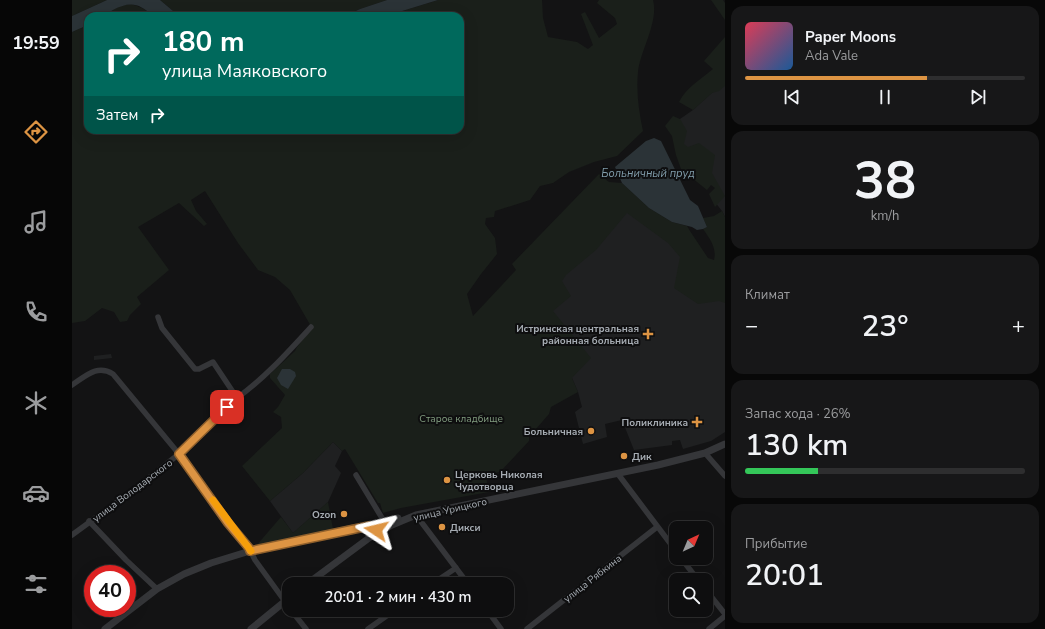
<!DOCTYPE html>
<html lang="ru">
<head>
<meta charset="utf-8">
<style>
	body { margin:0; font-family:"Nunito Sans",sans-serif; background:#171718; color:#f1f3f6; height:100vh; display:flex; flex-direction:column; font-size:15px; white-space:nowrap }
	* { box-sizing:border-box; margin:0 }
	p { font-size:13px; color:#9b9c9e }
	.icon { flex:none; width:22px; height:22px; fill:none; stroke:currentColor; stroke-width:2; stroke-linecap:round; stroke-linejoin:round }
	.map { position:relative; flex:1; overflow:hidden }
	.drawer { display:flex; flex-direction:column; gap:6px; padding:6px; background:#080808; width:320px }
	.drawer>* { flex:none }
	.hud { position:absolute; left:12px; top:12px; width:380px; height:122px; border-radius:12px; box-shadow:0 4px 16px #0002,0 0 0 1px #2e2e2f; background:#00695c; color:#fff; overflow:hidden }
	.needle { width:26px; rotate:44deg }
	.controls { position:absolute; left:597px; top:521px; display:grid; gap:8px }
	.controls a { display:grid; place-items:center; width:44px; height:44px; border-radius:8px; background:#0e0e0f; box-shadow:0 4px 16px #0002,0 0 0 1px #2e2e2f; font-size:20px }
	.speed { position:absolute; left:12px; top:565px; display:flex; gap:8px; font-size:20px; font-weight:700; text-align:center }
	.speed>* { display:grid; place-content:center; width:52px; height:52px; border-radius:50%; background:#0e0e0f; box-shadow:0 4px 16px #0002,0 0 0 1px #2e2e2f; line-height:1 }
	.speed .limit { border:6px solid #d22; background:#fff; color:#111 }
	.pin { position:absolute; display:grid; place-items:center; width:34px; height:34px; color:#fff; margin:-17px; border-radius:8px; box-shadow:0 2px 6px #0006 }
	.me { position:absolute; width:44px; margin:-22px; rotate:280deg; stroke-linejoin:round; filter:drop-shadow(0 0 3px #0008) }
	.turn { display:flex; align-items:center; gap:14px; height:84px; padding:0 12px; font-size:18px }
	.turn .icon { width:52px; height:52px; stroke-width:2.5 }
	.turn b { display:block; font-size:28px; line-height:34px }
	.then { display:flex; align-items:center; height:38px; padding:0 12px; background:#0003; gap:8px; font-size:15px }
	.big { font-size:30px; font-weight:600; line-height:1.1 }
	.drawer .tile { flex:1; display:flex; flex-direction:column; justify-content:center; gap:6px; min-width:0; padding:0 14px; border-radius:12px; background:#171718 }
	.drawer .dial { align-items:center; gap:0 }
	.dial b { font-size:52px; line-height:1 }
	.song { display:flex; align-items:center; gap:12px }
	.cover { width:48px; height:48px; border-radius:6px; background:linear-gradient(135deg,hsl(350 70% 55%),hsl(210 70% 35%)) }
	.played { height:4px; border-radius:2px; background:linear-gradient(90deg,#dd9443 65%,#2e2e2f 65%) }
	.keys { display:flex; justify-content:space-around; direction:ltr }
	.heat { display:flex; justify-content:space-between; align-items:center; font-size:22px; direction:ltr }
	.charge { height:6px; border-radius:3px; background:linear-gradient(90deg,#34c759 26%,#2e2e2f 0) }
	.trip { position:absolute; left:210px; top:577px; width:232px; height:40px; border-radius:12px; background:#0e0e0f; box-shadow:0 4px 16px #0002,0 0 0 1px #2e2e2f; font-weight:600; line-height:40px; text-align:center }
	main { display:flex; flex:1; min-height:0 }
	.menu { display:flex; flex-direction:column; width:72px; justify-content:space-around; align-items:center; background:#060606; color:#9b9c9e }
	.menu .icon { width:28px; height:28px }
	.menu .selected { color:#dd9443 }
	.menu b { font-size:18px; color:#f1f3f6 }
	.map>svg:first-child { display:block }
	.built { fill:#1f2021 }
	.green { fill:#1a1f1a }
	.water { fill:#2b3337 }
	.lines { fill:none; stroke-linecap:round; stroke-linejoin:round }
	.minor { stroke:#353639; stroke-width:5.5 }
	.tertiary { stroke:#353639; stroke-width:7 }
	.route-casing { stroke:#90602c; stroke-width:10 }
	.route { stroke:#dd9443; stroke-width:7 }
	.slow { stroke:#f59e0b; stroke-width:7 }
	.poi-dot { fill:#dd9443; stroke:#0e0e0f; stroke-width:1.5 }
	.labels { text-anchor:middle; stroke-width:4; stroke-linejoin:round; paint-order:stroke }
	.poi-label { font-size:10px; font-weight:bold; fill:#a6acb3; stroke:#0e0e0f; text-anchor:end }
	.park-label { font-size:10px; fill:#819c7f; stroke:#0e0e0f }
	.street-label { font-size:10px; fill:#a6acb3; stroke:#0e0e0f }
	.water-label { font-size:11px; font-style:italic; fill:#819dab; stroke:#0e0e0f }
</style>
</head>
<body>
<main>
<nav class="menu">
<b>19:59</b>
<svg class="icon selected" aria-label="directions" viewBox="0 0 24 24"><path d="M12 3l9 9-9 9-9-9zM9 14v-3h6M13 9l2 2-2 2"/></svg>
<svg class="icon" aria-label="music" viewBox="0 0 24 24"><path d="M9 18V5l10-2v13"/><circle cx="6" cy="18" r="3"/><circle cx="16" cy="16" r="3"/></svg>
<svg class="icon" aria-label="phone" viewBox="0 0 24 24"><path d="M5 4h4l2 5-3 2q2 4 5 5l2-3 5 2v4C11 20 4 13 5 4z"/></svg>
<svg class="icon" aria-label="climate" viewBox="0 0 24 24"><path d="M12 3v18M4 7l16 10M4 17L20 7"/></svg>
<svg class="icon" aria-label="car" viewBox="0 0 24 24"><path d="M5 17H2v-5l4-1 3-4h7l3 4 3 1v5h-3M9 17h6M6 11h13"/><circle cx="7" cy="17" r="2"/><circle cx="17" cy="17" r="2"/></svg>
<svg class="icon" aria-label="filters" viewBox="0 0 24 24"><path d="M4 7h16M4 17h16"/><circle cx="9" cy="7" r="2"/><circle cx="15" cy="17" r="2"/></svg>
</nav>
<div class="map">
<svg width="653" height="629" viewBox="0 0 653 629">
	<rect width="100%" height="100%" fill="#131314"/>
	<g class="built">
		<polygon points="653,81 653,217 650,211 639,197 647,189 609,144 604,125 608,119 621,110"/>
		<polygon points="533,182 653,286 653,432 639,441 611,449 608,440 600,441 600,445 562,450 550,420 533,424 535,437 511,444 503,412 510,407 506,392 500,378 444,270"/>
		<polygon points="39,354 40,358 22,360 22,356"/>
		<polygon points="261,442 270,451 263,466 269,473 256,502 221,533 198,501 231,473"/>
	</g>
	<g class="green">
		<polygon points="0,0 35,0 0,16"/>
		<polygon points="88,0 315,0 288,9 273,16 165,16 162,14 163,16 107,16"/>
		<path d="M366,0H470L471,18L476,37L505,42L516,49L521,45L509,14L513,12L527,38L545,24L543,18L525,3L527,0H581C587,22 568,51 566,72C564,92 567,112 571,131L545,156L522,162L497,172L481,183L468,186L458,200L423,211L422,217L414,218L413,224L423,238L425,254L409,274L395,294L401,316L444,270L440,264L527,174L537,182L550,183L577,208L600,222L615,226L618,231L636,258L642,260C645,248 638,239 631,229L635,227L631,218L642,216L650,211L653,217V303L647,301L626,304L602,288L608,257L596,243L555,213L524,250L494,275L490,281L499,296L481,311L519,358L500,378L506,392L479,407L477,414L457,437V441L429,471L414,477L417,492L329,508L311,513L308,503H306L273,449L270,451L261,442L231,473L198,501L170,466L210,428L209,417L201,412L206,407L213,395L198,378V374L223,351L225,347L240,328L218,290L203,277L186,270L166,243L133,191L119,200L124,211L135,224L132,226L107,203L66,227L97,270L65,297L69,304L58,315L55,321L48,322L42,312L30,308L13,321L0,323V32L16,25V130H388V16H314Z"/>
		<polygon points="639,0 651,0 653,3 653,20"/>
		<path d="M58,4C67,6 74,9 81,16H31L48,6Z"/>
		<path d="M653,37V86L647,91L640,93L621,110L607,102C614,88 629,79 641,69L632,61Z"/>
		<polygon points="601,116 608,119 615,131 612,144 616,147 627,143 643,155 640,173 653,196 643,207 637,194 643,188 639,185 635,190 609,169 604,155 600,136 593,126"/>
		<polygon points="256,502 261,529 184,546 209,517 221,533"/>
	</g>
	<g class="water">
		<path d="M35,0H88L107,16H81C67,3 58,1 41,10C37,12 33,15 29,16C25,17 20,16 16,16V25L0,32V16Z"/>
		<polygon points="315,0 366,0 314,16 273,16 288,9"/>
		<polygon points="582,138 589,141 618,200 626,206 635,227 631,229 625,230 620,227 600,222 577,208 550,183 543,167 574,141"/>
		<polygon points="210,369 218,369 223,372 224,376 216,389 209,385 205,378"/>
	</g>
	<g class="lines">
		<g class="minor">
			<polyline points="86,317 90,328 123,369 127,369 141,362 165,398"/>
			<path d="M0,385C14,376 25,364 41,374L107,454L131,487L156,523L177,548L183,560L217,607"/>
			<polyline points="633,453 653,476"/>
			<polyline points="546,474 604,551"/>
			<polyline points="284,475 313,523"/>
			<polyline points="344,515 396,584"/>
			<polyline points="17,521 54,560 85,589"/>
			<path d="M0,535L63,489L107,454L165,398C193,378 216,352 239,327"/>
			<polyline points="609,558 626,580"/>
			<polyline points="360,584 384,568"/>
			<polyline points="634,590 653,614"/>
			<polyline points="219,610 234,629"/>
			<polyline points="415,610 429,629"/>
			<polyline points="296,629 323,610"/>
			<polyline points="455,629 585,527"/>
			<polyline points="637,629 653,616"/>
		</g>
		<g class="tertiary">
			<polyline points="235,584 297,538 320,525 344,515 586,465 633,453 653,444"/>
			<polyline points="33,629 85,589 112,574 139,563 178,551 326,518"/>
			<polyline points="179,629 217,598"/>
		</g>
	</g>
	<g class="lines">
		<defs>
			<polyline id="route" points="155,407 107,454 156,523 177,548 178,551 297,526 304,528 304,530"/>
		</defs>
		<use href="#route" class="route-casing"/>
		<use href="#route" class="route"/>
		<polyline class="slow" points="141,500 179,551"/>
	</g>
	<g class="poi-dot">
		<path d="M574 328h4v4h4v4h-4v4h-4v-4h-4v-4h4z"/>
		<path d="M623 416h4v4h4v4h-4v4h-4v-4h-4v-4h4z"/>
		<circle cx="519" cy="431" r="4"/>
		<circle cx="552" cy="456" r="4"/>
		<circle cx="375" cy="480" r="4"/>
		<circle cx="272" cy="514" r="4"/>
		<circle cx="370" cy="527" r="4"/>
	</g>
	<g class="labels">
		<g class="poi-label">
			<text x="567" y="332">Истринская центральная<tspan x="567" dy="12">районная больница</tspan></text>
			<text x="616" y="426">Поликлиника</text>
			<text x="511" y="435">Больничная</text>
			<text x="560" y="460" text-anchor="start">Дик</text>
			<text x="383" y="478" text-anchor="start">Церковь Николая<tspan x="383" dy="12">Чудотворца</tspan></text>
			<text x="264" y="518">Ozon</text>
			<text x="378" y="531" text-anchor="start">Дикси</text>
		</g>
		<g class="park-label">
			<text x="389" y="422">Старое кладбище</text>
		</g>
		<g class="street-label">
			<text transform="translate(60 490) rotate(-37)" y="4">улица Володарского</text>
			<text transform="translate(378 509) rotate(-13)" y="4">улица Урицкого</text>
			<text transform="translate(520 578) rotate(-38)" y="4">улица Рябкина</text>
		</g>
		<g class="water-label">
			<text x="576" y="177">Больничный пруд</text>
		</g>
	</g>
</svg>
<div class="controls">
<a><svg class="needle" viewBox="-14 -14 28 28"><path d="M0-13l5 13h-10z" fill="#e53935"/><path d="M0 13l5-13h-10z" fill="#9b9c9e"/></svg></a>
<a><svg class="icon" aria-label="search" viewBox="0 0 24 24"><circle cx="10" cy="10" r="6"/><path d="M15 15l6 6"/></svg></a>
</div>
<div class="speed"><div class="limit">40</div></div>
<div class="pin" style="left:155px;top:407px;background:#d93025"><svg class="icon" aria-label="arrive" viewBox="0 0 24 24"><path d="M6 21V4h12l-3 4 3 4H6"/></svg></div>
<svg class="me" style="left:304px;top:530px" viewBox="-20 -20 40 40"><path d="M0-17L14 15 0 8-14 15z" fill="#dd9443" stroke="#fff" stroke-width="4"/></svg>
<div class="trip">20:01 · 2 мин · 430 m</div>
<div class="hud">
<div class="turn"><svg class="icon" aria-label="right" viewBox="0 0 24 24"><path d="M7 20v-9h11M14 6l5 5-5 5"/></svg><div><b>180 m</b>улица Маяковского</div></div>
<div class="then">Затем<svg class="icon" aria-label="right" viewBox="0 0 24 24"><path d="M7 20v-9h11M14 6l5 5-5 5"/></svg></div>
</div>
</div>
<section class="drawer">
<div class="tile">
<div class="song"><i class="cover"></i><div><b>Paper Moons</b><p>Ada Vale</p></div></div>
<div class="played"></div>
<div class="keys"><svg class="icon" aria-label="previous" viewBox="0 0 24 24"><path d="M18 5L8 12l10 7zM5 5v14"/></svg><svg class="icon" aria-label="pause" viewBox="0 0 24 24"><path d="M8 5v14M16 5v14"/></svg><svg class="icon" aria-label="next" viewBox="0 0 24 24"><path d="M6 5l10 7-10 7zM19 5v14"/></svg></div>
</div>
<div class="tile dial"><b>38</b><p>km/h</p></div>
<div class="tile"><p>Климат</p>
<div class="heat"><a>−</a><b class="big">23°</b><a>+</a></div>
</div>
<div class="tile"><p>Запас хода · 26%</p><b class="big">130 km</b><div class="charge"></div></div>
<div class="tile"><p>Прибытие</p><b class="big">20:01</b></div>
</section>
</main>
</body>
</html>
